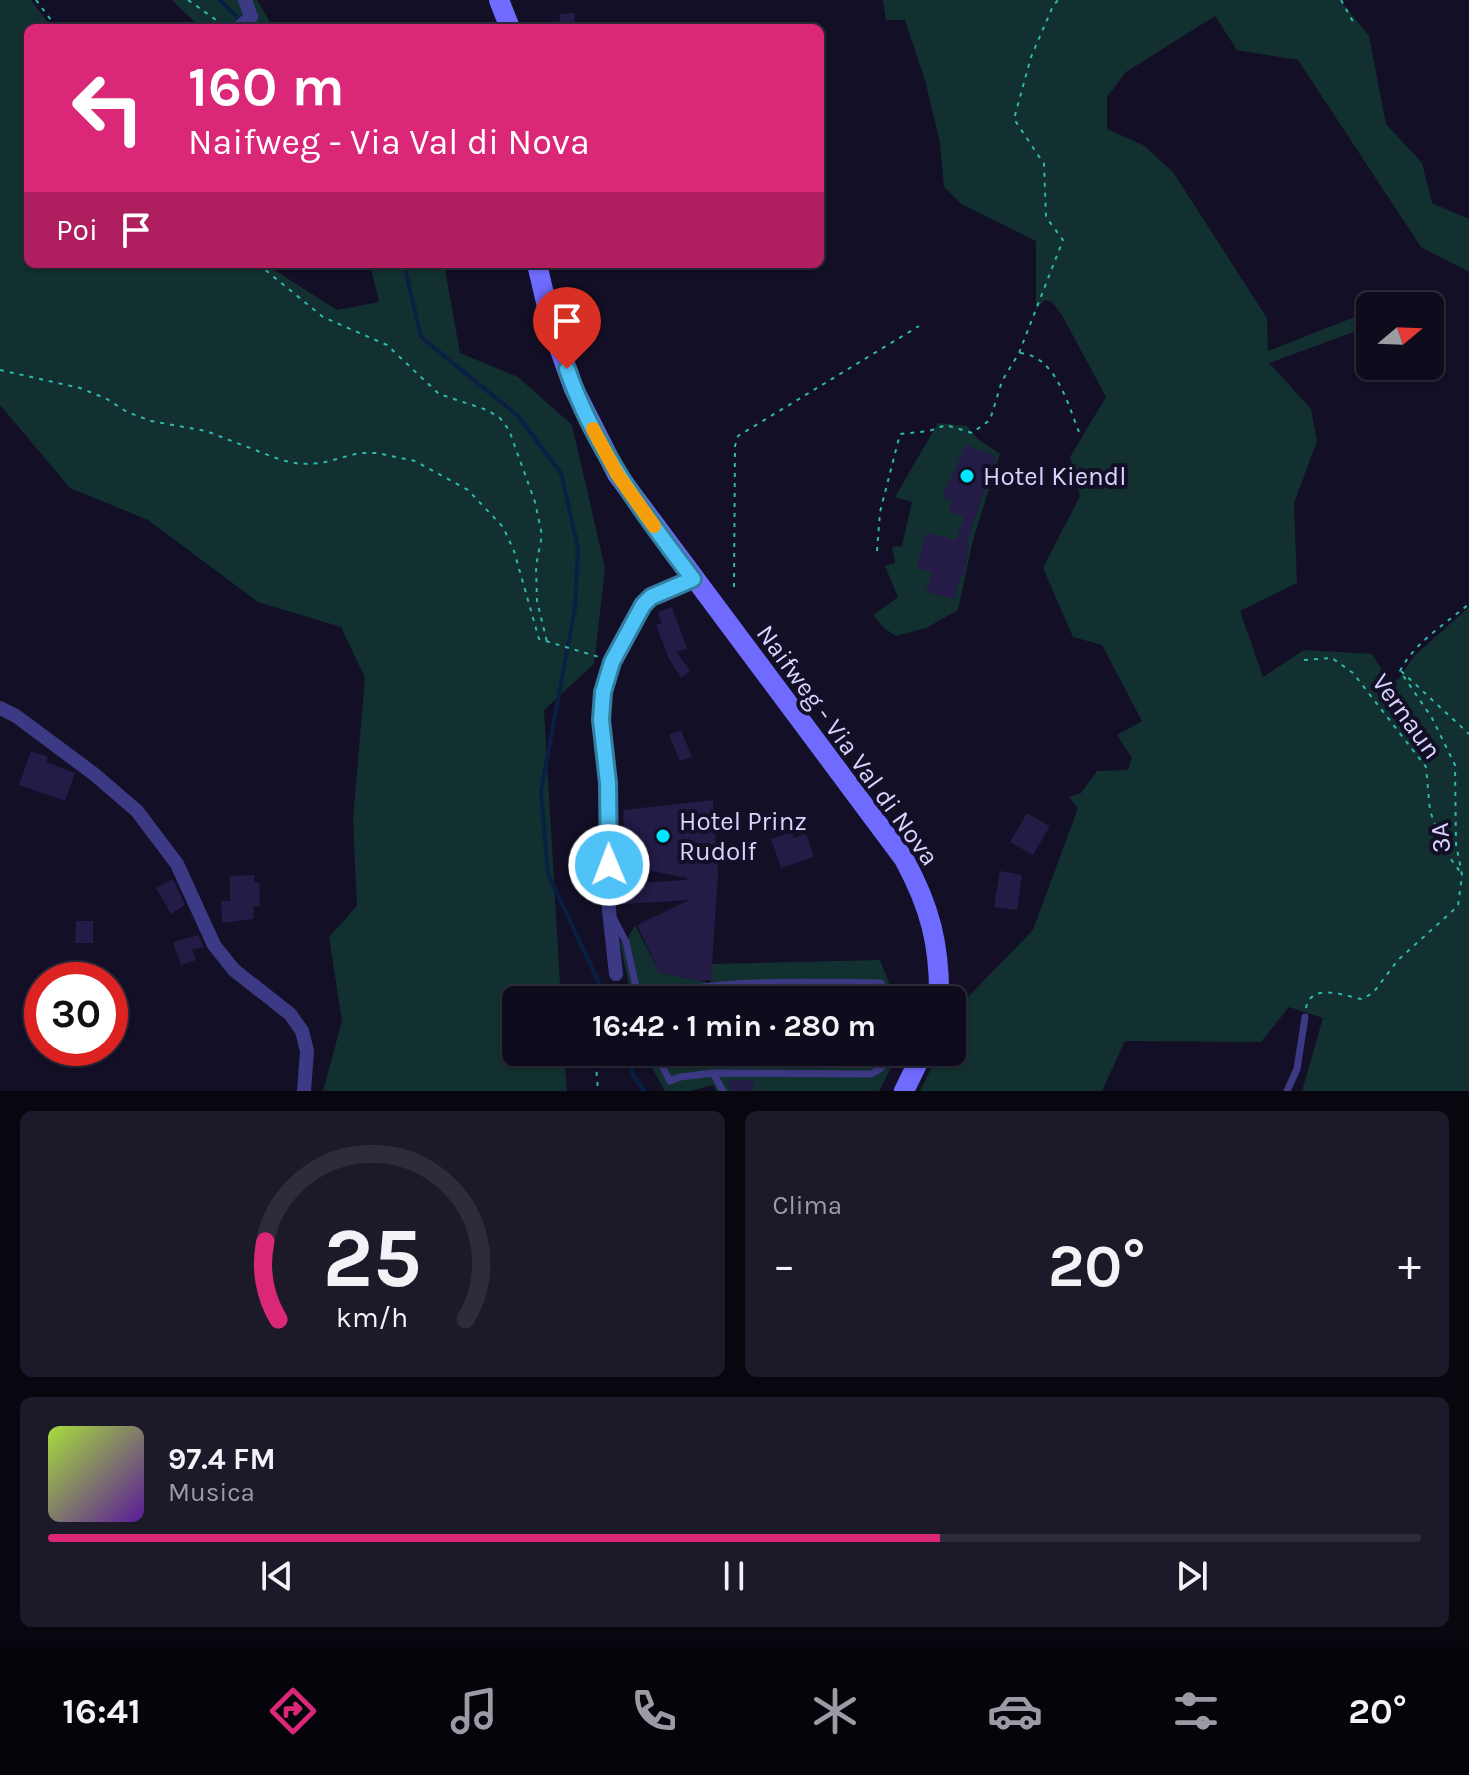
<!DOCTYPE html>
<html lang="it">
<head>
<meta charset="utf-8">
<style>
	body { margin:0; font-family:Karla,sans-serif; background:#1c1929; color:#f1f3f6; height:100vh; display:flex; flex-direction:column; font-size:30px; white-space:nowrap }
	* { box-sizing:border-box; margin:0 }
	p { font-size:26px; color:#9b9ba3 }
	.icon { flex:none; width:44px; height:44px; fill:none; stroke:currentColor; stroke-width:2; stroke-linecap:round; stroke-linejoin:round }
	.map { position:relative; height:1091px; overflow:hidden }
	.panel { display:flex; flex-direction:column; gap:20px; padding:20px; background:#08060f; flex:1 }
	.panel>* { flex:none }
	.hud { position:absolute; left:24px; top:24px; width:800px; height:244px; border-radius:12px; box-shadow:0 2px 6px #0004,0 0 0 2px #2e2b3b; background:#db2777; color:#fff; overflow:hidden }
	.needle { width:52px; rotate:71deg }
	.tools { position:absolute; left:1356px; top:292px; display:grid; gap:16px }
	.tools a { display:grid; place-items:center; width:88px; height:88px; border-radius:12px; background:#0e0b1c; box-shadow:0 2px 6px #0004,0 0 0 2px #2e2b3b; font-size:40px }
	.speed { position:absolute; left:24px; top:962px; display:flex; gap:16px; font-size:40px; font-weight:700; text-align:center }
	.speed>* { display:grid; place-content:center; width:104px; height:104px; border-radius:50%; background:#0e0b1c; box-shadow:0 2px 6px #0004,0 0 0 2px #2e2b3b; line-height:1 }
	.speed .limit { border:12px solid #d22; background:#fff; color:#111 }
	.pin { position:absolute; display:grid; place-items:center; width:68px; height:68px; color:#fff; margin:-82px -34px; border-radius:50% 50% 50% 0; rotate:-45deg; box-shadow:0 0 8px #0007 }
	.pin .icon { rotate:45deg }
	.me { position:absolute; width:88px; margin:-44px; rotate:359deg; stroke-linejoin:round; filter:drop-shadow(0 0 6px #0008) }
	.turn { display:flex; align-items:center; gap:28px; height:168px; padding:0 32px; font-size:36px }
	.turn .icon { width:104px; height:104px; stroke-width:2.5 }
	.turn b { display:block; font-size:56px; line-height:68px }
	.then { display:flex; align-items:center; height:76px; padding:0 32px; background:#0003; gap:16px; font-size:30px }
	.big { font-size:60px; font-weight:700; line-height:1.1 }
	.panel .card { flex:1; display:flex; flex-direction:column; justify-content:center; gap:12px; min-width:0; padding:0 28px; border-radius:12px; background:#1c1929 }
	.panel .dial { align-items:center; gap:0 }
	.dial svg { height:208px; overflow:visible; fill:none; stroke:#2e2b3b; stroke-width:7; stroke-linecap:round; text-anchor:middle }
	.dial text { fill:#f1f3f6; stroke:none }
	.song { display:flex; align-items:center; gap:24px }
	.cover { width:96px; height:96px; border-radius:12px; background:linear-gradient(135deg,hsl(80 70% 55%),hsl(270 70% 35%)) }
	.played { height:8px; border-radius:4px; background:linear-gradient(90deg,#db2777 65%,#2e2b3b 65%) }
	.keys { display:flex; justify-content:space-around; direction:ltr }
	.heat { display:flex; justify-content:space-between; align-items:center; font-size:44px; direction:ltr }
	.panel .tiles { flex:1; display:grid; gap:20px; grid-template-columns:1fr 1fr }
	.card:last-child { grid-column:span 2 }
	.trip { position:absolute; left:502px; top:986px; width:464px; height:80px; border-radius:12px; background:#0e0b1c; box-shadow:0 2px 6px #0004,0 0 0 2px #2e2b3b; font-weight:700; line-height:80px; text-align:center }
	.tab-bar { display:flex; height:128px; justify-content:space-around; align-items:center; background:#06040b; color:#9b9ba3 }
	.tab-bar .icon { width:56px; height:56px }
	.tab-bar .current { color:#db2777 }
	.tab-bar b { font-size:36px; color:#f1f3f6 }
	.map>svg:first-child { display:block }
	.green { fill:#12302f }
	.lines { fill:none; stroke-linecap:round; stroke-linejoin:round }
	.stream { stroke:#0a1f44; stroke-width:4 }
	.building { fill:#241b47 }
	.path { stroke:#2fb8b0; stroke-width:2; stroke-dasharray:4 6; stroke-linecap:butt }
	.service { stroke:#3d3a85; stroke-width:7 }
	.minor { stroke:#3d3a85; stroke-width:14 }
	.secondary { stroke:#6f6bff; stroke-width:20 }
	.route-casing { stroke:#337fa1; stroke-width:20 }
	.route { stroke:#4fc3f7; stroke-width:14 }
	.slow { stroke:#f59e0b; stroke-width:14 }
	.poi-dot { fill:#00e5ff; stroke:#130f26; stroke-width:3 }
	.labels { text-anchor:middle; stroke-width:8; stroke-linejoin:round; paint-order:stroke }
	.poi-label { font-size:26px; fill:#d9d4ff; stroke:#130f26; text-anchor:start }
	.street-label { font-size:26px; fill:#d9d4ff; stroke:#130f26 }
</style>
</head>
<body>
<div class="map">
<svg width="1469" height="1091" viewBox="0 0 1469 1091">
	<rect width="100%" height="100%" fill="#130f26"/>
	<g class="green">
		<polygon points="0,0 31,0 52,28 28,28 28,264 265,264 337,310 379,302 370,264 444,264 460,353 518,377 572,425 605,568 594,664 544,710 561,1000 516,1000 516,1052 564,1052 567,1091 323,1091 342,1021 329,937 357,906 353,819 365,678 341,627 258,602 148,520 70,488 0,405"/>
		<polygon points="172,0 257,0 269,20 270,28 201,28"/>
		<polygon points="883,0 1340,0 1369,36 1386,124 1422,163 1432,203 1469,219 1469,272 1421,247 1298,60 1237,50 1215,16 1126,72 1107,97 1107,129 1143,145 1173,172 1267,318 1268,351 1370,311 1370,326 1269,363 1311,409 1317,441 1294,503 1297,583 1240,611 1263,677 1304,650 1372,654 1387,678 1398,680 1414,656 1469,607 1469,1091 1302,1091 1323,1018 1289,1007 1261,1042 1125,1041 1102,1091 920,1091 939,1052 952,1052 952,1027 966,999 1033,930 1078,808 1069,797 1081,793 1097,771 1128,770 1132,758 1117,735 1142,721 1102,645 1073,637 1043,568 1080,496 1070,457 1106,397 1062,315 1052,302 1045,300 1036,309 1036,241 961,204 944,187 940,143 925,80 905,20 886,20"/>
		<polygon points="938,423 967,426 978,439 1000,454 973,540 958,610 926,628 896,636 884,628 873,615 898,597 885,566 895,563 892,547 902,546 912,502 895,497"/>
		<polygon points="635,925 659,972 710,983 712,964 880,960 896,1000 632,1000 620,943 626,941"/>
		<polygon points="643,1052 899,1052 879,1091 716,1091 713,1085 691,1091 665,1091"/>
	</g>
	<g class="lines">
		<g class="stream">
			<polyline points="220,0 241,21"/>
			<polyline points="404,264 421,337 518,416 561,473 578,548 575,608 541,791 548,874 607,1000"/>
			<polyline points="626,1052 633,1075 644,1091"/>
		</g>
	</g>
	<g class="building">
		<polygon points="575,13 574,27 559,27 560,14"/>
		<polygon points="966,445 996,456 967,542 969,543 963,578 960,577 954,599 926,592 932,572 917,568 926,533 956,540 964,517 949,512 953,501 945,498 946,495 943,494"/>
		<polygon points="672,607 687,649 677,652 690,671 681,678 669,659 656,625 662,623 658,612"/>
		<polygon points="681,730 692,757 680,761 669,735"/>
		<polygon points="31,751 48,757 46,762 75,773 65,801 19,785"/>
		<polygon points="713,800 718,874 711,980 700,981 659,972 637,925 689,900 624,904 622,884 687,880 687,878 626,866 623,810"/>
		<polygon points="1027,813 1050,826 1033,855 1010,842"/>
		<polygon points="792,832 794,838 806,833 814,857 781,868 771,839"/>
		<polygon points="1000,871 1022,875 1017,910 994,907"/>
		<polygon points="254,875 254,882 259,883 260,906 254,906 253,919 222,923 221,901 230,901 230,876"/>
		<polygon points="173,879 185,905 171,914 156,888"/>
		<polygon points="76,921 93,921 93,943 75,943"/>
		<polygon points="198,935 204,947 192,950 196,960 181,965 173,942"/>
		<polygon points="727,1080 753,1080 753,1091 732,1091"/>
	</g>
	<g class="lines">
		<g class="path">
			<polyline points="36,0 57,28"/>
			<polyline points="188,0 226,27"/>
			<polyline points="1341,0 1355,25"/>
			<polyline points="258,264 323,317 387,345 439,394 487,410 500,418 509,430 535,502 542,535 536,566 537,601 547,642"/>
			<path d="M1020,353C1056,356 1068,405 1079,432"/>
			<polyline points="0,370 80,388 107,399 127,412 151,421 206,431 281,460 300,464 322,463 359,453 377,453 415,461 468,490 503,527 514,551 539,639 599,657"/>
			<polyline points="877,551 880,512 900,434 929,431 946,425 972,433 990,420 1002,381 1019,353 1063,240 1046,217 1044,164 1014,119 1031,57 1053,6 1058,0"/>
			<polyline points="734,587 735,446 738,436 919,326"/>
			<polyline points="1304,660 1332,658 1353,673 1426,767 1430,811 1445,851 1461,873"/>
			<polyline points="1401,671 1469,734"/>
			<polyline points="592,1000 610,986"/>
			<path d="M1306,1008C1311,982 1344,996 1362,999L1373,993L1398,960L1458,906L1462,875L1456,844L1455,765L1432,718L1400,671C1414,643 1445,624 1469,604"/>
			<polyline points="595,1052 598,1091"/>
		</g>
		<g class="service">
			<polyline points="614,919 626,942 639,1000"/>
			<path d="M639,999C716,978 801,982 881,983"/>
			<polyline points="655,1052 670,1081 680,1077 713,1073 871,1074 880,1069 894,1052"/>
			<polyline points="713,1073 723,1091"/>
			<polyline points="1287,1091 1297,1069 1305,1017"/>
		</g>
		<g class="minor">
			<polyline points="241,26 251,17 245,0"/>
			<polyline points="0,708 16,716 94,774 137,811 177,864 214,945 234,970 290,1014 302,1031 307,1051 304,1091"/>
			<polyline points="616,974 609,910 608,783 601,720 603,692 612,662 643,605 651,597 693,579"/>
		</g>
		<g class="secondary">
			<polyline points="499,0 510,28"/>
			<path d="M537,264L552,328L574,389L617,474L904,859C930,907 940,945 939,1000"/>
			<polyline points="904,1091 923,1052"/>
		</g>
	</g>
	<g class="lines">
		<defs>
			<path id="route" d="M567,369C594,447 643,513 693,579L651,597L643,605L612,662L603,692L601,720L608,783L609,865"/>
		</defs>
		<use href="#route" class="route-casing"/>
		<use href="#route" class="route"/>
		<polyline class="slow" points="593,429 617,474 654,526"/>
	</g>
	<g class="poi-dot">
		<circle cx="967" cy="476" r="8"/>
		<circle cx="663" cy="836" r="8"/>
	</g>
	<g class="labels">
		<g class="poi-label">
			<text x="983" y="485">Hotel Kiendl</text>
			<text x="679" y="830">Hotel Prinz<tspan x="679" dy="30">Rudolf</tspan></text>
		</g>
		<g class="street-label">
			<text transform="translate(1407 716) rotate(54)" y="9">Vernaun</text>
			<text transform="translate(848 745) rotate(54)" y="9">Naifweg - Via Val di Nova</text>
			<text transform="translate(1440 838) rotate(-95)" y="9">3A</text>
		</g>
	</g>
</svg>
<div class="tools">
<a><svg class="needle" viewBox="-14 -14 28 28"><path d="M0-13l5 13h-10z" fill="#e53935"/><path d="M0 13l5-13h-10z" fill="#9b9ba3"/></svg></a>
</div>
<div class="speed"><div class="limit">30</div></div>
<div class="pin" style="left:567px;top:369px;background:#d93025"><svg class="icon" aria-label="arrive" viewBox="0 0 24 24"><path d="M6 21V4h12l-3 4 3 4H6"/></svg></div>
<svg class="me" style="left:609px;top:865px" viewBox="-20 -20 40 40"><circle r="17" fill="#4fc3f7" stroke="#fff" stroke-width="3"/><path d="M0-11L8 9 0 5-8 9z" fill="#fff"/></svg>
<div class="trip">16:42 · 1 min · 280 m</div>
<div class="hud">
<div class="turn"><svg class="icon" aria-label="left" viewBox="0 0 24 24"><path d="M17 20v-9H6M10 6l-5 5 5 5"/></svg><div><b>160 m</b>Naifweg - Via Val di Nova</div></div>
<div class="then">Poi<svg class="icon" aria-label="arrive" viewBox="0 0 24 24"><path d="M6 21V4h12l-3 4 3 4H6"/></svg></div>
</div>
</div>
<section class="panel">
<div class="tiles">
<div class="card dial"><svg viewBox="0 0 100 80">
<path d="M14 69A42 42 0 1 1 86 69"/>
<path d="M14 69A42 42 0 0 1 9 39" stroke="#db2777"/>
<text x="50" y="56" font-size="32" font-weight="700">25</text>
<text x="50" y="72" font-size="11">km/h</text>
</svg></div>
<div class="card"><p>Clima</p>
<div class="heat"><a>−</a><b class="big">20°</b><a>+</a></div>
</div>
<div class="card">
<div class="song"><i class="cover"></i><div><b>97.4 FM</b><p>Musica</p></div></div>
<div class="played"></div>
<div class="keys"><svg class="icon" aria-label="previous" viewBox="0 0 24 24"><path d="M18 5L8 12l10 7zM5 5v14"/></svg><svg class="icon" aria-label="pause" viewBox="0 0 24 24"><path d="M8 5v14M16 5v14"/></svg><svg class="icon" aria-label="next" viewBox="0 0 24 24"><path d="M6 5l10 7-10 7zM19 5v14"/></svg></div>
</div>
</div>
</section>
<nav class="tab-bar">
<b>16:41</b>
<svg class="icon current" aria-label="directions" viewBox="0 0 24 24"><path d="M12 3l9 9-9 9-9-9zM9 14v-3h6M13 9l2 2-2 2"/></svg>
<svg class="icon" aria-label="music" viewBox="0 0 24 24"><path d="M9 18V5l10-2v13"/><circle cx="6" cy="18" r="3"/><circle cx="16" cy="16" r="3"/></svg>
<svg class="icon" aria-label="phone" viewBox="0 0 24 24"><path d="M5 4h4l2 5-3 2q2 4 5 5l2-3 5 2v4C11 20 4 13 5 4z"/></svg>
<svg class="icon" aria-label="climate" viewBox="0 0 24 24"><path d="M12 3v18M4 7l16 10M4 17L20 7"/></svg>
<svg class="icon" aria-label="car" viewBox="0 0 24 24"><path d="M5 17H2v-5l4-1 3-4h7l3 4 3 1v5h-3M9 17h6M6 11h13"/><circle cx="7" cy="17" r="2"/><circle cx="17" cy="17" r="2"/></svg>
<svg class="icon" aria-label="filters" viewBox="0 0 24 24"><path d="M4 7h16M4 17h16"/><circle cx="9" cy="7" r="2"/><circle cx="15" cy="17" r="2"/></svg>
<b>20°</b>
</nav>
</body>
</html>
